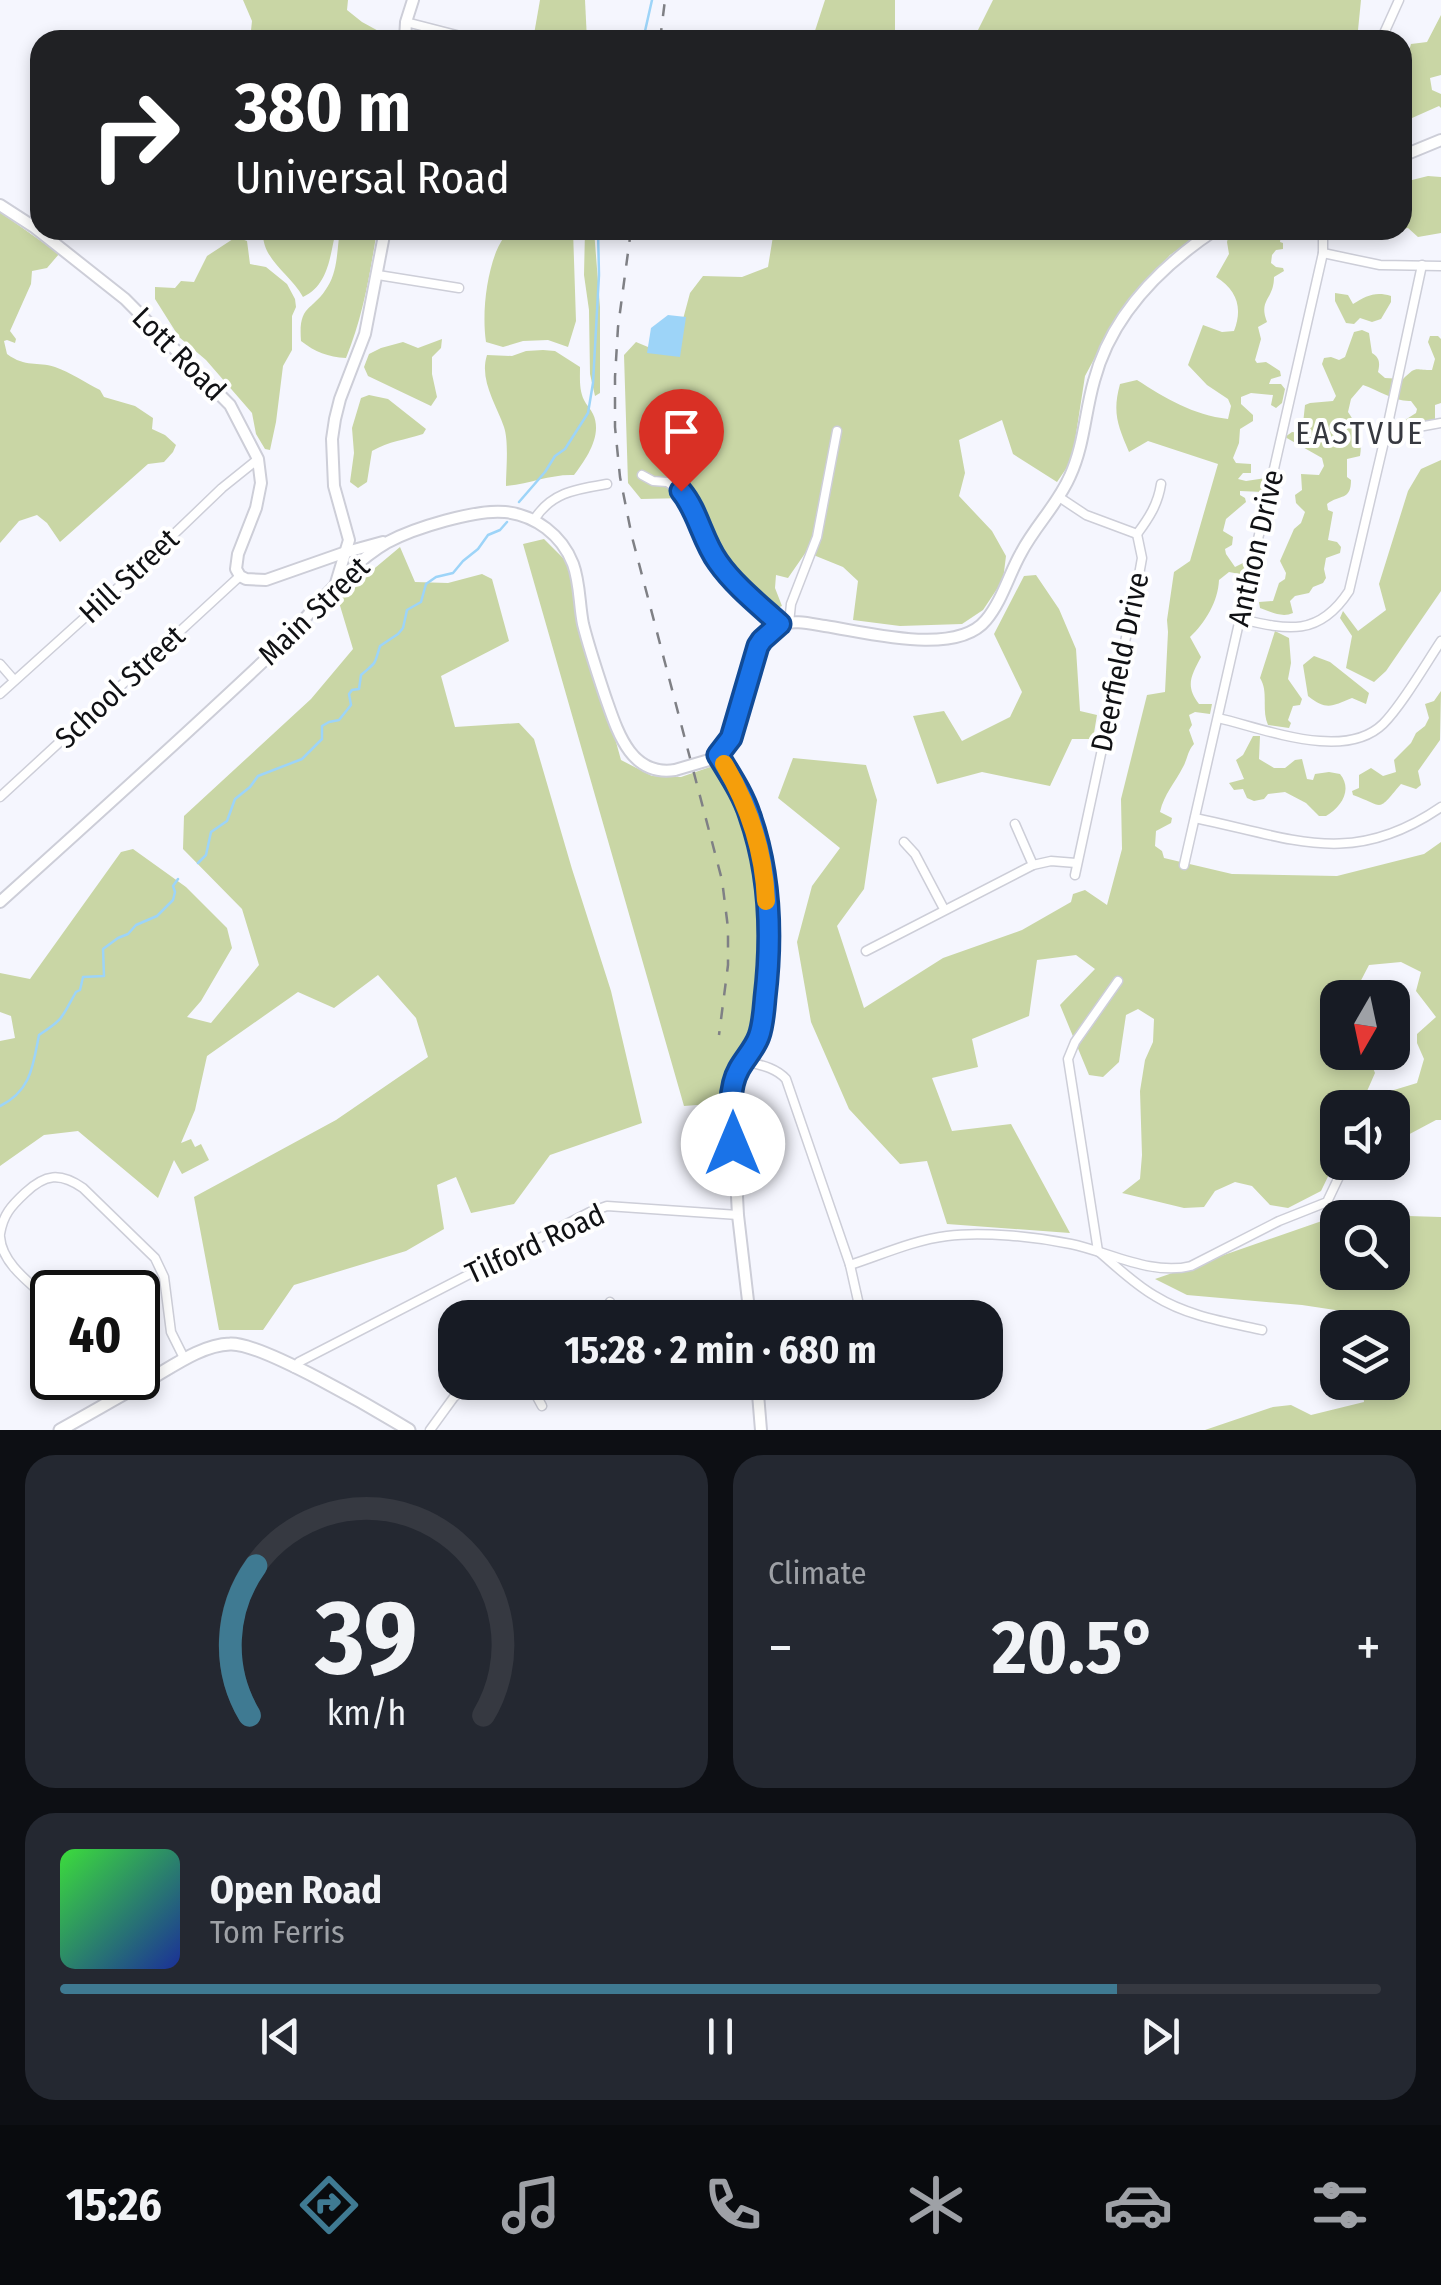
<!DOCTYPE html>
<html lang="en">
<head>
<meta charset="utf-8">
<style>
	body { margin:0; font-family:"Fira Sans Condensed",sans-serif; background:#242831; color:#f1f3f6; height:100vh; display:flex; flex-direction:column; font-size:38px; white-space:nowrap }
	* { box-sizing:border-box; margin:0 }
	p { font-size:32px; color:#9ea1a6 }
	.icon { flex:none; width:55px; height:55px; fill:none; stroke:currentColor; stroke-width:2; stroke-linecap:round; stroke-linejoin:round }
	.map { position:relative; height:1430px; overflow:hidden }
	.drawer { display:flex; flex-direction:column; gap:25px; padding:25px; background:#0d0f14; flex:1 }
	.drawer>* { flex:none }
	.banner { position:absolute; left:30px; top:30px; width:1382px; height:210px; border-radius:30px; box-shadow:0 5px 15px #0003; background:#202124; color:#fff; overflow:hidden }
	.needle { width:65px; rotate:189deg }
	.fabs { position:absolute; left:1320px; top:980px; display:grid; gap:20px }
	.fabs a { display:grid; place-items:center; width:90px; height:90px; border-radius:20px; background:#171b24; box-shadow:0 5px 15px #0003; font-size:50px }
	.speed { position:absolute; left:30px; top:1270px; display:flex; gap:20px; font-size:50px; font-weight:700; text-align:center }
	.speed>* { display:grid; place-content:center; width:130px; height:130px; border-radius:50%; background:#171b24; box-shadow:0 5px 15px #0003; line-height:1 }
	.speed .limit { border:5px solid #111; border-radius:15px; background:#fff; color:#111 }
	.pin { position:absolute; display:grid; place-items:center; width:85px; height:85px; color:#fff; margin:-102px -42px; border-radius:50% 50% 50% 0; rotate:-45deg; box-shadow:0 0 10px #0007 }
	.pin .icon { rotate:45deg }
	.me { position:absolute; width:110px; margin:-55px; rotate:0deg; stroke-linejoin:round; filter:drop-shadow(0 0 8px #0008) }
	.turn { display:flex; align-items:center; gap:35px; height:210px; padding:0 40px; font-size:45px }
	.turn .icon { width:130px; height:130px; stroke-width:2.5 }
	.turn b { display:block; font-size:70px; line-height:85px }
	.big { font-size:75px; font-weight:700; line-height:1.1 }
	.drawer .widget { flex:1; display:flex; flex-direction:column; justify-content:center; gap:15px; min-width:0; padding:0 35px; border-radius:30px; background:#242831 }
	.drawer .dial { align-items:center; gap:0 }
	.dial svg { height:260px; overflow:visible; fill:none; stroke:#363941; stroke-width:7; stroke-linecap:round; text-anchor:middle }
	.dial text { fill:#f1f3f6; stroke:none }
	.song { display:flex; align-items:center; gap:30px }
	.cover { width:120px; height:120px; border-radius:15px; background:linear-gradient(135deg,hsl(120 70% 55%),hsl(230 70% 35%)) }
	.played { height:10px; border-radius:5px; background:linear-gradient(90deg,#3f7a92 80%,#363941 80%) }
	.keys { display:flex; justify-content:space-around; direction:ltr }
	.heat { display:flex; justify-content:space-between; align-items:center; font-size:55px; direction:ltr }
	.drawer .tiles { flex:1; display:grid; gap:25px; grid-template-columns:1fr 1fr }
	.widget:last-child { grid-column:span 2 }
	.trip { position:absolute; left:438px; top:1300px; width:565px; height:100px; border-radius:30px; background:#171b24; box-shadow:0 5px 15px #0003; font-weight:700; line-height:100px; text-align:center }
	.tab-bar { display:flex; height:160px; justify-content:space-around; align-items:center; background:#090b0e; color:#9ea1a6 }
	.tab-bar .icon { width:70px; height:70px }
	.tab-bar .on { color:#3f7a92 }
	.tab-bar b { font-size:45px; color:#f1f3f6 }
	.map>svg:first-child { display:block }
	.green { fill:#c9d6a5; fill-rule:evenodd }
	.water { fill:#9dd4f8 }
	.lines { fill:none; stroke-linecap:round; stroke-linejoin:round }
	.stream { stroke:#9dd4f8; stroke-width:2.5 }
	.minor-casing { stroke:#cdced8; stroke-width:11 }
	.tertiary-casing { stroke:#cdced8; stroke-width:14 }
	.secondary-casing { stroke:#cdced8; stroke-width:15 }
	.minor { stroke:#fff; stroke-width:8 }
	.tertiary { stroke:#fff; stroke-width:10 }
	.secondary { stroke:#fff; stroke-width:11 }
	.rail { stroke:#7f8085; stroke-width:2.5; stroke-dasharray:12 12; stroke-linecap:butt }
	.tertiary-bridge-casing { stroke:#cdced8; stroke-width:14; stroke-linecap:butt }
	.tertiary-bridge { stroke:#fff; stroke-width:10 }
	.route-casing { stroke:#114b97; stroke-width:25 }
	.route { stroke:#1a73e8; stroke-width:18 }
	.slow { stroke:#f59e0b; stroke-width:18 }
	.labels { text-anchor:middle; stroke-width:8; stroke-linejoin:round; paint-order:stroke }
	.street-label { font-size:30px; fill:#101114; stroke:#fff }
	.neighbourhood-label { font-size:32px; letter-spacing:2.5px; fill:#373940; stroke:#fff }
</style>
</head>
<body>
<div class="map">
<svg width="1441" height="1430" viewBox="0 0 1441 1430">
	<rect width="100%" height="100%" fill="#f5f6fe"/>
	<g class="green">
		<polygon points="243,0 348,0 347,10 362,22 384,34 383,40 250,40 252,21"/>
		<polygon points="540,0 585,0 587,40 533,40"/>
		<polygon points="825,0 895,0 895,40 812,40"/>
		<polygon points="993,0 1361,0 1357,40 973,40"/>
		<polygon points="1441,15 1441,75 1430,78 1432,90 1441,94 1441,108 1439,106 1403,122 1403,105 1410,93 1403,88 1403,71 1411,44 1427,42"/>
		<polygon points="1428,176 1441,177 1441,233 1418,237 1408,228 1403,229 1403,186 1404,182"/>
		<path d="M0,212L59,254L47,268L32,271L31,284L10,331L16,339L15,343L7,340L4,341L7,354C26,368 37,361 55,367C70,372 86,383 100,390L104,397L135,406L153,418L152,429L165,435L176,445L173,452L164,462L148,464L60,542L47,523L37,515L19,521L0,543Z"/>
		<path d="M263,230H336C330,255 329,285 303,297C290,273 261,260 263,230Z"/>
		<path d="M340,230H377C370,274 363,317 346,358C328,357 315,352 301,341C298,303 313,312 328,286C338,270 337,248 340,230Z"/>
		<path d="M507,230H573L576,321L568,347L548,340L523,341L503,347L486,342C482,315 486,278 496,252C499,244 504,238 507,230Z"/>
		<polygon points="585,230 594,230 600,307 600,393 595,396 590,374 589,310 584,275"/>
		<polygon points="774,230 1206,230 1170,255 1115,320 1085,376 1072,460 1057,482 1013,454 1002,420 959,440 965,473 959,496 992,531 1006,556 1003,580 983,610 962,624 900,626 853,620 858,581 843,567 806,552 788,578 776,575 775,588 782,606 772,610 711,557 687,498 641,499 628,483 624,355 636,342 660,352 675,349 690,293 703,276 742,277 768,267"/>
		<path d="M1230,230H1276L1281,234L1280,242L1283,243V249L1276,250L1272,255L1271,263L1276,267L1283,268L1284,271L1274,277C1274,300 1258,299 1267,322L1258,327L1261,339L1255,360L1257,363L1266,362L1280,371L1281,376L1271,379L1269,384H1281L1285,389L1282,403L1276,408L1271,405L1273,395L1251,393L1241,397V404L1253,415V421L1240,429L1239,443L1233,458L1236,463L1251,464V473H1243L1238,479L1246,481L1266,478L1263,492L1240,491V495L1245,498L1246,502L1226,519L1223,531L1233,537L1232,545L1225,549L1226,554L1235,567L1243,563L1248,566L1245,575L1229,572L1219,580C1218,602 1205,623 1190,637L1201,657C1191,676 1185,686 1199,704H1212L1210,714L1195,712L1189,715L1192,725L1189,730L1194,744C1187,752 1188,758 1183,767C1175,783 1164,794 1160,812L1172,818L1171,823L1156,831L1155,846L1162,851L1164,858L1232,874L1337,876L1424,854L1441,842V1120H1436L1404,1137H1393L1392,1108L1378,1107L1384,1093L1417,1083L1424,1059L1417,1043V1034L1436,1017L1416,991L1421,972L1401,962L1369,965L1356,990L1357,997L1338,998V1052L1367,1053L1375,1073L1360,1107L1338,1108L1337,1158L1321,1191L1288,1208L1270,1205L1252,1186L1235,1182L1215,1191L1204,1207L1184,1208L1122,1193L1140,1179L1142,1155L1140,1091L1145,1060L1153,1042L1154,1019L1138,1009L1126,1015L1119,1062L1103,1077L1089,1075L1060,1005L1095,969L1076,955L1037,960L1029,1016L972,1039L978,1067L932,1078L952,1131L1011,1124L1070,1233L947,1224L927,1161L900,1164L849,1109L811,1022L797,942L812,886L840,848L778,798L793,758L866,765L877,800L864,889L837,926L864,1008L943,958L1022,930L1071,902L1073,894L1085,890L1107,905L1122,849L1121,799L1147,695L1165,692L1168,632L1167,620L1174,572L1190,561L1218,464L1148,441L1129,452C1118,426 1112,413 1120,384L1137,380C1165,398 1193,415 1228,419L1231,406L1228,399L1207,385L1188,365L1203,325L1222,332L1234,331C1243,308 1237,290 1216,277L1229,254L1227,242Z"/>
		<polygon points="236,237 247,241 250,264 266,267 287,284 295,299 296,307 292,316 292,350 283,366 276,422 270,450 265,449 256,434 252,413 206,360 179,337 155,299 155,287 175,288 181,281 194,282 207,256"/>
		<path d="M1335,293L1348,295L1353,304C1366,296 1375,291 1391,296V302L1381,319L1372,322L1360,318L1354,324L1346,323L1335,301Z"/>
		<path d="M1362,330L1369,333L1372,353C1380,358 1380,363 1378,372L1385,378L1403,379C1417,365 1414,370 1432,370L1435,359L1428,342L1430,336H1438L1441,339V403L1435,405V419L1407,427L1404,423L1405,420L1416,413L1417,409L1411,401C1395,402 1378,390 1363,385L1351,399L1348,412C1357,425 1363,439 1360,456L1347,459V477L1351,480C1351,501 1340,494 1327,504L1328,510L1333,512L1328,540L1337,542L1341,547L1340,553L1326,558L1324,569L1326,578L1323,583L1313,587L1309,593L1295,596L1290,601L1293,613C1282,618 1271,612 1260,608L1259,602L1273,601L1279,583L1285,579L1286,573L1280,561L1294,529L1301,523L1305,512L1296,503L1295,495L1302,490L1301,474L1319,475L1324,466L1322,458L1285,437L1292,432L1302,433L1305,405L1310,403L1333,401L1336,396L1322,364L1324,358L1331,357L1339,360L1345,357L1354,332Z"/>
		<polygon points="442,339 441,348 432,357 432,374 437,397 431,406 368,376 364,367 369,354 381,348 403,342 418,348"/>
		<path d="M543,350L555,351L580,367C580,378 579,390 584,400C586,405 591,409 593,414C603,435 586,459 574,475C551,474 529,484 506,486C506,470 509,442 504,427C496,404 479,380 487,355L512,356L526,351Z"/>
		<path d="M369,395L388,399L426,429L423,434C405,440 389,441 372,451L367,482L358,488L350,482L354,453L352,428L361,398Z"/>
		<polygon points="1441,460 1441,591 1386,671 1374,682 1346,668 1352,636 1340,618 1343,611 1358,631 1386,610 1379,584 1408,491 1421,469"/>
		<polygon points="544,539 566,561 621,760 652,776 681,777 713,766 734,793 754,849 763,966 754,1028 730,1070 723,1103 684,1106 523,544"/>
		<polygon points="400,547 415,582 448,583 482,574 492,579 509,641 441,676 455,727 519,723 534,739 572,869 611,991 642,1123 550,1155 514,1204 471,1213 456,1177 437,1185 444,1229 406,1251 294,1285 263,1330 219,1330 194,1197 336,1120 428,1057 416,1018 378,975 334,1008 298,992 207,1056 195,1110 181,1143 191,1139 195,1147 201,1144 209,1160 182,1174 174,1160 158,1198 78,1131 44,1135 0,1166 0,1041 15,1038 11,1016 0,1012 0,973 30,979 121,852 133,849 186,887 227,928 232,948 201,1001 187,1017 211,1023 259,965 242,909 183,849 184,816 311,699 353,649 338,599"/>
		<polygon points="1036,575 1059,609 1076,649 1080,711 1097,715 1093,739 1072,739 1050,786 982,772 937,784 913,716 944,711 962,741 1010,717 1022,692 994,634 1024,576"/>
		<path d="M1275,631L1289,638L1291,663L1288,679L1302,699L1300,705L1293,706L1288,720L1291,723L1289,728L1268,725C1261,709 1269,692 1260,678Z"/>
		<path d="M1314,656L1330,662L1369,693L1366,704L1352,698C1332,706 1327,711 1308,696L1303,665Z"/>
		<path d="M1441,691L1440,740L1418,771L1421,785L1416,789L1401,784C1376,813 1386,807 1353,795L1352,791L1359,788V775L1371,768L1383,776L1396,772L1394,760L1411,743L1416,733L1425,726L1429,718L1425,704L1434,701Z"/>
		<path d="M1253,736H1260L1259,759L1274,768H1285L1295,760L1302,759L1307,779L1313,780L1315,774L1329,772L1340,774C1353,790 1341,807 1326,816H1319L1306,803L1285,792L1268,794L1264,799L1254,801L1247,798L1243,789L1234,790L1229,783L1244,779L1236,760L1243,755Z"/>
		<path d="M1342,1214L1441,1217V1430H1205L1273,1407L1291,1405L1311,1415L1364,1402L1362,1383L1392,1382V1328L1363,1327L1355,1313L1302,1305L1187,1295L1155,1279ZM1338,1218H1392V1272H1338Z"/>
	</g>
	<polygon class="water" points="668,315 686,317 680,357 647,353 651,328"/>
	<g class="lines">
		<g class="stream">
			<polyline points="643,40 652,0"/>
			<polyline points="519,502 545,472 555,456 565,449 588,413 593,383 599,275 598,230"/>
			<path d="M198,863L206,855L211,832L227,821L235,799L250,787L258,776L302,759L322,739V726L329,722L339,720L351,705L349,694L352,690L359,689L361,675C377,661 374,666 380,646L398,634L403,628L407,610L421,602L426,584L436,577L453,573L463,561L478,549L488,535L500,530L507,522"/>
			<path d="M0,1106C31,1091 33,1066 39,1035C65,1018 61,1018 76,992L80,990L83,977L104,976L103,949L118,938L128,934L136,925L157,916L173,900L175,892L173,886L178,879"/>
		</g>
		<defs>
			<g id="minor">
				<polyline points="406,22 476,40"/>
				<polyline points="1381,40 1399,0"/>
				<polyline points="1323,253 1380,265 1441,266"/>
				<polyline points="378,275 459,288"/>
				<polyline points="1386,433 1441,423"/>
				<polyline points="642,475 653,481 667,482 681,491 687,498 704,539 718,562 780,625"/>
				<polyline points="1059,497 1086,515 1137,534"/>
				<path d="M534,520C551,492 577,489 607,484"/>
				<path d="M1137,534C1149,518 1158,504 1161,484"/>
				<path d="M1241,619C1288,630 1319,637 1349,591L1386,433L1422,265"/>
				<polyline points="789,623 791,604 817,537 837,431"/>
				<polyline points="0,664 14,680"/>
				<polyline points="0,694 122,584 222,488 258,459"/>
				<path d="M1218,718C1263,728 1344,762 1383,724C1402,705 1425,665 1441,641"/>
				<polyline points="0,797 240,576"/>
				<path d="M1195,818C1292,838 1351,869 1441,807"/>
				<polyline points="1015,824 1033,865"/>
				<polyline points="904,842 915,854 944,909"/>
				<polyline points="1184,865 1323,253 1323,230"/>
				<polyline points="1075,875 1137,586 1142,558 1137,534"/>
				<polyline points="866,951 1033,865 1051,861 1076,863"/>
				<path d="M1118,981L1075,1042L1068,1059L1098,1251C1116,1266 1134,1284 1155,1296C1187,1316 1226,1322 1262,1330"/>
				<path d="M744,1061C760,1065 775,1067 786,1079L850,1265L859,1305L857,1318"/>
				<polyline points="1372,1108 1377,1098"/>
				<path d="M0,1234C3,1215 11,1206 25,1193C45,1174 60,1172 83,1188L155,1258L164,1277L171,1332L185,1360"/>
				<path d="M0,1237C2,1265 33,1285 52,1303"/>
				<path d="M850,1265C881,1255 914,1240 947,1236C982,1231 1036,1237 1071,1244C1109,1252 1152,1276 1191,1266L1279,1221L1327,1202L1346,1162"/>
				<polyline points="598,1318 605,1311 610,1302"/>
				<polyline points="294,1368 299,1362 590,1212 607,1206 738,1215"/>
				<polyline points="529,1382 542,1406"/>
				<polyline points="430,1430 454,1397 473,1382"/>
			</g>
			<g id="tertiary">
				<polyline points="405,40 406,22 413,0"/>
				<polyline points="1402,156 1441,140"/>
				<polyline points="0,205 34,227 125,299 230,405 258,459 261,483 256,508 238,554 236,569 240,576 246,579 266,580 343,553 383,542"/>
				<polyline points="336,583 349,540 334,486 332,439 335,419 340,399 365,334 385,230"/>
				<polyline points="718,755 735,782 749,812 756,835 765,886 768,955 764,1010 759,1037 737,1072 732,1102 738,1215 750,1318"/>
				<path d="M709,760C743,742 744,686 755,653C760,642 769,629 780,625C793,619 812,624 825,626C866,632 956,657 986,620C1002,601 1009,574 1021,553C1035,526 1058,504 1070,476C1084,446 1085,412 1094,381C1111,316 1161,266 1215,230"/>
				<path d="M0,902C90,821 180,740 268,657C308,620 341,569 388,542C414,528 476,509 505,512C535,515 562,535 573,564C580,583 579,604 583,624C589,648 597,672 605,696C617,730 630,777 675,770"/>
				<polyline points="757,1382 761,1430"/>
			</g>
			<path id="secondary" d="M60,1430C89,1414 118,1397 147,1381C172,1367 201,1345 230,1344C261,1342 378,1411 409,1430"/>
		</defs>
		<use href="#minor" class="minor-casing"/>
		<use href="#tertiary" class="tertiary-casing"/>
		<use href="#secondary" class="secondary-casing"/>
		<use href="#minor" class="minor"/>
		<use href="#tertiary" class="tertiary"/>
		<use href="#secondary" class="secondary"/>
		<g class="rail">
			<polyline points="660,40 665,0"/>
			<polyline points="631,230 618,327 615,377 615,427 620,477 632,537 722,880 728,928 728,965 719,1035"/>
		</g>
		<defs>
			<polyline id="tertiary-bridge" points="675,770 709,760"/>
		</defs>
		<use href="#tertiary-bridge" class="tertiary-bridge-casing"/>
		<use href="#tertiary-bridge" class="tertiary-bridge"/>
	</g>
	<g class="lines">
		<defs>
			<path id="route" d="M681,491C698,511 702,540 718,562C734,585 759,605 780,624L762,640L758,646L731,738L718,755C730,775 743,794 750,816C770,873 772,939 765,998C764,1010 763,1025 759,1036C755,1048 745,1058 739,1069C727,1090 731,1121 733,1144"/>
		</defs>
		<use href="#route" class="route-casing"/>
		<use href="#route" class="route"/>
		<path class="slow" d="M724,764C749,806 764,851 766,901"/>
	</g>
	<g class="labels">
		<g class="street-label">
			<text transform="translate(179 354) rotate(45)" y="10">Lott Road</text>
			<text transform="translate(1256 548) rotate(-77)" y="10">Anthon Drive</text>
			<text transform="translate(129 576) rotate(-43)" y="10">Hill Street</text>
			<text transform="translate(314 611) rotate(-44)" y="10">Main Street</text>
			<text transform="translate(1120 662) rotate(-78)" y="10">Deerfield Drive</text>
			<text transform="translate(120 687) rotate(-43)" y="10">School Street</text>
			<text transform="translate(535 1244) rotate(-25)" y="10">Tilford Road</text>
		</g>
		<g class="neighbourhood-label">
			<text x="1360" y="444">EASTVUE</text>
		</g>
	</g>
</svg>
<div class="fabs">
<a><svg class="needle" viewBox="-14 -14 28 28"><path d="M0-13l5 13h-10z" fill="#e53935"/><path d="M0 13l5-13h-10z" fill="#9ea1a6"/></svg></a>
<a><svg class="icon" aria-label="sound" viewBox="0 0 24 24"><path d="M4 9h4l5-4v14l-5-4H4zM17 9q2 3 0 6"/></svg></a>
<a><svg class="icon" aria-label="search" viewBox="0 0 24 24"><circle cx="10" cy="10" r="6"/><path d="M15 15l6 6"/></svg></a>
<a><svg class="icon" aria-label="layers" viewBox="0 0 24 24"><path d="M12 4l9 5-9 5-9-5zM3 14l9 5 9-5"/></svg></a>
</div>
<div class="speed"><div class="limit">40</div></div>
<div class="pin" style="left:681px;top:491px;background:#d93025"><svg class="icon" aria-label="arrive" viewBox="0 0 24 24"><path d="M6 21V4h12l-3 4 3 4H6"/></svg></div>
<svg class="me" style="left:733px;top:1144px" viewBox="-20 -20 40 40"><circle r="19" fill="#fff"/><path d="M0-13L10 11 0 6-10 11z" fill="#1a73e8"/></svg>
<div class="trip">15:28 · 2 min · 680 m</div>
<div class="banner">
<div class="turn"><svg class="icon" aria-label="right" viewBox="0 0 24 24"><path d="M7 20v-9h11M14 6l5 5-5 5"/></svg><div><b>380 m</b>Universal Road</div></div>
</div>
</div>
<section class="drawer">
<div class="tiles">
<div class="widget dial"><svg viewBox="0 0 100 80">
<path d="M14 69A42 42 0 1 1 86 69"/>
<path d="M14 69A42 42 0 0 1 16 23" stroke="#3f7a92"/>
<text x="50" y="56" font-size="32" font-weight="700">39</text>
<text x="50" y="72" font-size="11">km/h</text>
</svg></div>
<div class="widget"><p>Climate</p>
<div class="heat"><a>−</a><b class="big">20.5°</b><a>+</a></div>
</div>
<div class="widget">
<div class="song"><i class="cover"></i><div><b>Open Road</b><p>Tom Ferris</p></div></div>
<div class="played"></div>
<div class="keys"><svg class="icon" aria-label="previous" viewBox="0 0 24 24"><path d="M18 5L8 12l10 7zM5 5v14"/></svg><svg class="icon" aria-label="pause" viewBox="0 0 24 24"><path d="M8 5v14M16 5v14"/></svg><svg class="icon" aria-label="next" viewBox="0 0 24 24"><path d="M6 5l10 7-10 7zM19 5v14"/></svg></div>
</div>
</div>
</section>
<nav class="tab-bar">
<b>15:26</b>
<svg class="icon on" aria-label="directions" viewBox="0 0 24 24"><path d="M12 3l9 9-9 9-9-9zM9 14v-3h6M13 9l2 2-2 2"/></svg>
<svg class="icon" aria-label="music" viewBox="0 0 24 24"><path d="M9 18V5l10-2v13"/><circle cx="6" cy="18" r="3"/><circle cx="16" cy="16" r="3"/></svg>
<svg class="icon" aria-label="phone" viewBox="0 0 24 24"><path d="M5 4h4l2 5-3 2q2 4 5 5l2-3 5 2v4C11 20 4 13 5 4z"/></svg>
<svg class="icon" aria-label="climate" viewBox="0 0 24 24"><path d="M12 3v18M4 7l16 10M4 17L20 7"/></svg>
<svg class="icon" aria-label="car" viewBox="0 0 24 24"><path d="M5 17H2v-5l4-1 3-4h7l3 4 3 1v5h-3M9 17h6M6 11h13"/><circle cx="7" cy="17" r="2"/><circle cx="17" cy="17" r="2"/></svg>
<svg class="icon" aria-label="filters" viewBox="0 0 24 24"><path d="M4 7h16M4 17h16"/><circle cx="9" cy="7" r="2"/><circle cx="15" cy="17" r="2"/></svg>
</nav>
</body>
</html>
